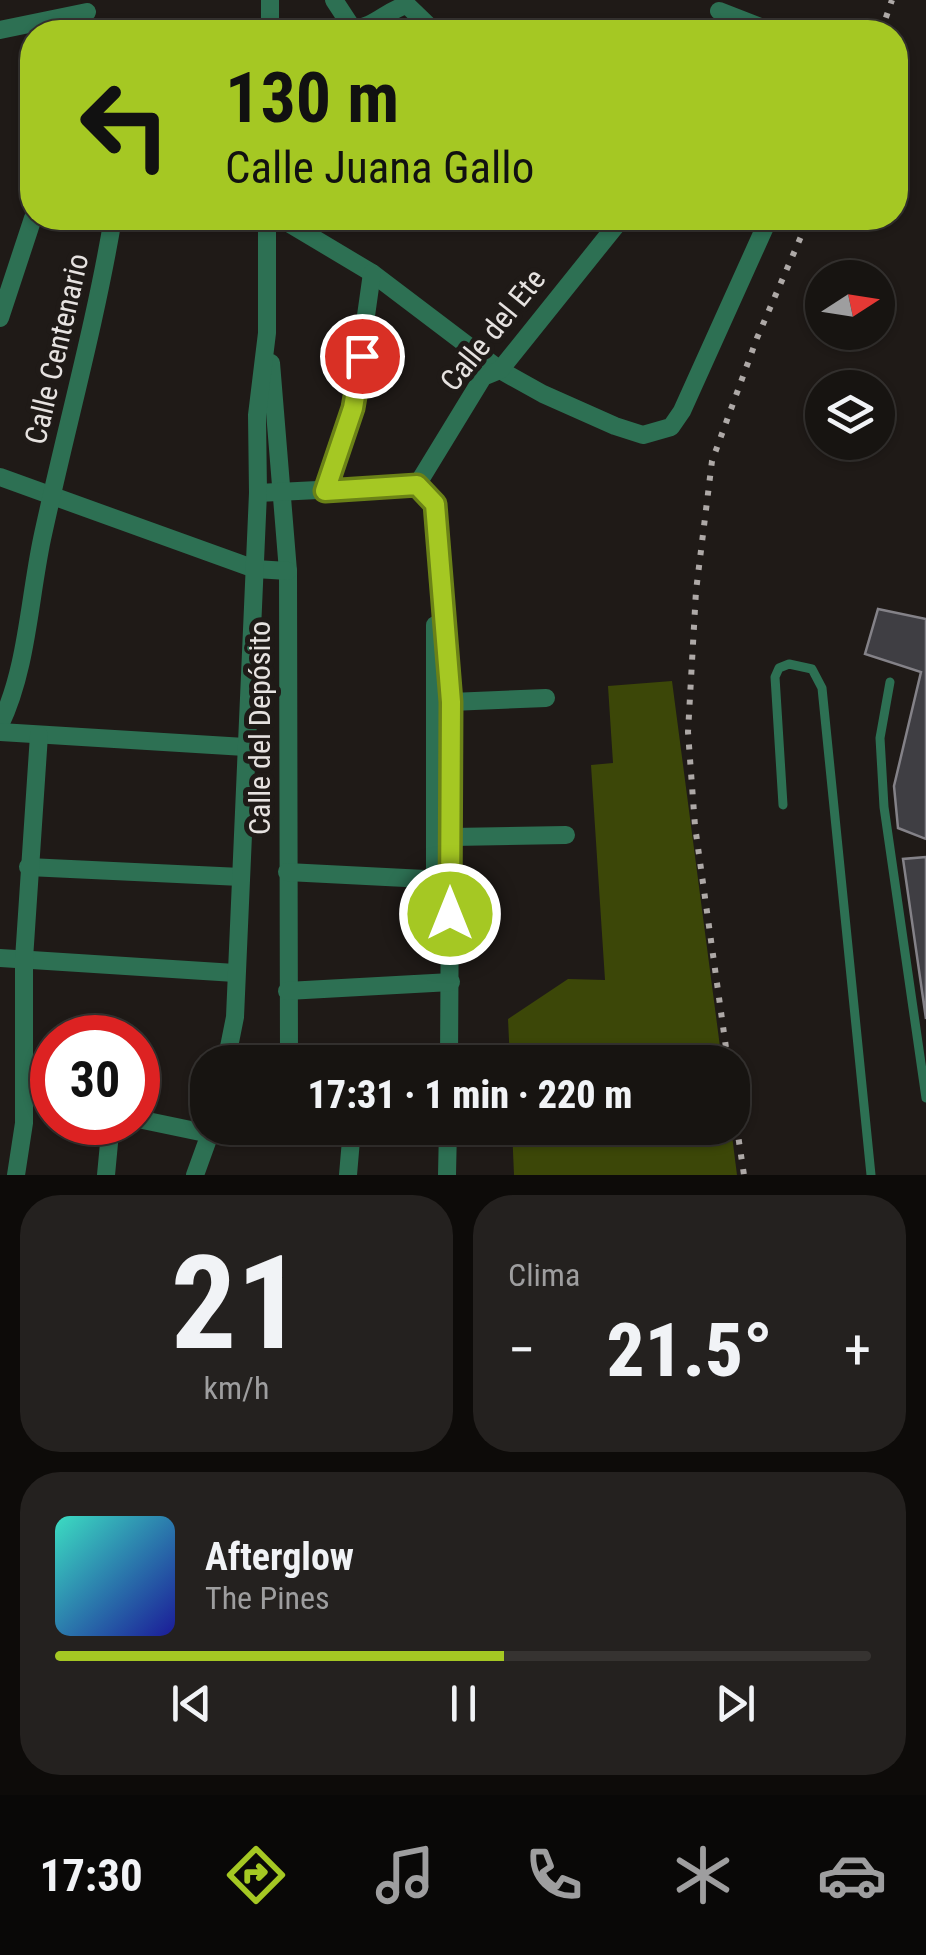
<!DOCTYPE html>
<html lang="es">
<head>
<meta charset="utf-8">
<style>
	body { margin:0; font-family:"Roboto Condensed",sans-serif; background:#24211f; color:#f1f3f6; height:100vh; display:flex; flex-direction:column; font-size:38px; white-space:nowrap }
	* { box-sizing:border-box; margin:0 }
	p { font-size:32px; color:#9e9e9f }
	.icon { flex:none; width:55px; height:55px; fill:none; stroke:currentColor; stroke-width:2; stroke-linecap:round; stroke-linejoin:round }
	.map { position:relative; height:1175px; overflow:hidden }
	.sheet { display:flex; flex-direction:column; gap:20px; padding:20px; background:#0d0b09; flex:1 }
	.sheet>* { flex:none }
	.guide { position:absolute; left:20px; top:20px; width:888px; height:210px; border-radius:40px; box-shadow:0 2px 8px #0004,0 0 0 2px #363331; background:#a5c823; color:#111; overflow:hidden }
	.needle { width:65px; rotate:78deg }
	.tools { position:absolute; left:805px; top:260px; display:grid; gap:20px }
	.tools a { display:grid; place-items:center; width:90px; height:90px; border-radius:50%; background:#171411; box-shadow:0 2px 8px #0004,0 0 0 2px #363331; font-size:50px }
	.speed { position:absolute; left:30px; top:1015px; display:flex; gap:20px; font-size:50px; font-weight:700; text-align:center }
	.speed>* { display:grid; place-content:center; width:130px; height:130px; border-radius:50%; background:#171411; box-shadow:0 2px 8px #0004,0 0 0 2px #363331; line-height:1 }
	.speed .limit { border:15px solid #d22; background:#fff; color:#111 }
	.pin { position:absolute; display:grid; place-items:center; width:85px; height:85px; color:#fff; margin:-42px; border:5px solid #fff; border-radius:50%; box-shadow:0 2px 10px #0007 }
	.me { position:absolute; width:110px; margin:-55px; rotate:0deg; stroke-linejoin:round; filter:drop-shadow(0 0 8px #0008) }
	.turn { display:flex; align-items:center; gap:35px; height:210px; padding:0 40px; font-size:45px }
	.turn .icon { width:130px; height:130px; stroke-width:2.5 }
	.turn b { display:block; font-size:70px; line-height:85px }
	.big { font-size:75px; font-weight:800; line-height:1.1 }
	.sheet .card { flex:1; display:flex; flex-direction:column; justify-content:center; gap:15px; min-width:0; padding:0 35px; border-radius:40px; background:#24211f }
	.sheet .dial { align-items:center; gap:0 }
	.dial b { font-size:130px; line-height:1 }
	.song { display:flex; align-items:center; gap:30px }
	.cover { width:120px; height:120px; border-radius:15px; background:linear-gradient(135deg,hsl(170 70% 55%),hsl(240 70% 35%)) }
	.played { height:10px; border-radius:5px; background:linear-gradient(90deg,#a5c823 55%,#363331 55%) }
	.keys { display:flex; justify-content:space-around; direction:ltr }
	.heat { display:flex; justify-content:space-between; align-items:center; font-size:55px; direction:ltr }
	.sheet .tiles { flex:1; display:grid; gap:20px; grid-template-columns:1fr 1fr }
	.card:last-child { grid-column:span 2 }
	.trip { position:absolute; left:190px; top:1045px; width:560px; height:100px; border-radius:40px; background:#171411; box-shadow:0 2px 8px #0004,0 0 0 2px #363331; font-weight:800; line-height:100px; text-align:center }
	.tabs { display:flex; height:160px; justify-content:space-around; align-items:center; background:#090807; color:#9e9e9f }
	.tabs .icon { width:70px; height:70px }
	.tabs .current { color:#a5c823 }
	.tabs b { font-size:45px; color:#f1f3f6 }
	.map>svg:first-child { display:block }
	.green { fill:#3c4708 }
	.building { fill:#3f3e43; stroke:#848288; stroke-width:2.5 }
	.lines { fill:none; stroke-linecap:round; stroke-linejoin:round }
	.service { stroke:#2d7053; stroke-width:9 }
	.minor { stroke:#2d7053; stroke-width:18 }
	.rail { stroke:#aea9a7; stroke-width:6; stroke-dasharray:5 10; stroke-linecap:butt }
	.route-casing { stroke:#6b8217; stroke-width:25 }
	.route { stroke:#a5c823; stroke-width:18 }
	.labels { text-anchor:middle; stroke-width:10; stroke-linejoin:round; paint-order:stroke }
	.street-label { font-size:30px; fill:#e6e2e0; stroke:#1f1a17 }
</style>
</head>
<body>
<div class="map">
<svg width="926" height="1175" viewBox="0 0 926 1175">
	<rect width="100%" height="100%" fill="#1f1a17"/>
	<g class="green">
		<polygon points="672,681 722,1062 510,1062 508,1019 568,979 605,980 591,765 613,763 608,686"/>
		<polygon points="512,1128 731,1128 737,1175 514,1175"/>
	</g>
	<g class="building">
		<polygon points="878,609 926,619 926,839 898,828 894,786 921,672 865,654"/>
		<polygon points="926,857 926,1019 903,859"/>
	</g>
	<g class="lines">
		<g class="service">
			<polyline points="890,682 880,738 884,807 926,1098"/>
			<polyline points="783,805 775,677 779,668 789,664 812,669 822,688 871,1175"/>
		</g>
		<g class="minor">
			<polyline points="270,0 270,32"/>
			<path d="M334,0L353,29C375,27 387,10 407,5L435,32"/>
			<polyline points="719,11 773,32"/>
			<polyline points="0,30 87,12"/>
			<polyline points="280,218 372,273 500,370 543,394 615,426 643,435 671,427 682,411 769,218"/>
			<polyline points="0,318 33,218"/>
			<polyline points="271,363 288,571 289,1062"/>
			<polyline points="0,477 255,569 288,571"/>
			<polyline points="417,485 483,377 500,370 622,218"/>
			<polyline points="325,491 353,408 372,273"/>
			<polyline points="258,493 417,485 435,504 451,702 449,1062"/>
			<polyline points="435,625 435,879"/>
			<polyline points="451,702 546,698"/>
			<path d="M0,725C27,669 29,601 42,539C65,432 95,326 113,218"/>
			<polyline points="0,732 245,747"/>
			<polyline points="452,837 566,835"/>
			<polyline points="28,867 241,877"/>
			<polyline points="287,872 445,880"/>
			<polyline points="0,958 235,973"/>
			<polyline points="287,991 451,982"/>
			<polyline points="228,1051 297,1062"/>
			<polyline points="226,1062 235,1017 258,493 257,415 267,333 267,218"/>
			<polyline points="25,1091 52,1098"/>
			<polyline points="138,1119 210,1134"/>
			<polyline points="16,1175 24,1123 24,959 39,735"/>
			<polyline points="106,1175 111,1122"/>
			<polyline points="195,1175 212,1128"/>
			<polyline points="348,1175 352,1128"/>
			<polyline points="447,1175 448,1128"/>
		</g>
		<g class="rail">
			<polyline points="881,32 892,0"/>
			<polyline points="728,1062 695,826 688,732 696,591 712,461 757,338 809,218"/>
			<polyline points="732,1095 744,1175"/>
		</g>
	</g>
	<g class="lines">
		<defs>
			<polyline id="route" points="362,356 353,408 325,491 417,485 435,504 451,702 450,914"/>
		</defs>
		<use href="#route" class="route-casing"/>
		<use href="#route" class="route"/>
	</g>
	<g class="labels">
		<g class="street-label">
			<text transform="translate(493 330) rotate(-51)" y="10">Calle del Ete</text>
			<text transform="translate(57 349) rotate(-77)" y="10">Calle Centenario</text>
			<text transform="translate(260 728) rotate(-90)" y="10">Calle del Depósito</text>
		</g>
	</g>
</svg>
<div class="tools">
<a><svg class="needle" viewBox="-14 -14 28 28"><path d="M0-13l5 13h-10z" fill="#e53935"/><path d="M0 13l5-13h-10z" fill="#9e9e9f"/></svg></a>
<a><svg class="icon" aria-label="layers" viewBox="0 0 24 24"><path d="M12 4l9 5-9 5-9-5zM3 14l9 5 9-5"/></svg></a>
</div>
<div class="speed"><div class="limit">30</div></div>
<div class="pin" style="left:362px;top:356px;background:#d93025"><svg class="icon" aria-label="arrive" viewBox="0 0 24 24"><path d="M6 21V4h12l-3 4 3 4H6"/></svg></div>
<svg class="me" style="left:450px;top:914px" viewBox="-20 -20 40 40"><circle r="17" fill="#a5c823" stroke="#fff" stroke-width="3"/><path d="M0-11L8 9 0 5-8 9z" fill="#fff"/></svg>
<div class="trip">17:31 · 1 min · 220 m</div>
<div class="guide">
<div class="turn"><svg class="icon" aria-label="left" viewBox="0 0 24 24"><path d="M17 20v-9H6M10 6l-5 5 5 5"/></svg><div><b>130 m</b>Calle Juana Gallo</div></div>
</div>
</div>
<section class="sheet">
<div class="tiles">
<div class="card dial"><b>21</b><p>km/h</p></div>
<div class="card"><p>Clima</p>
<div class="heat"><a>−</a><b class="big">21.5°</b><a>+</a></div>
</div>
<div class="card">
<div class="song"><i class="cover"></i><div><b>Afterglow</b><p>The Pines</p></div></div>
<div class="played"></div>
<div class="keys"><svg class="icon" aria-label="previous" viewBox="0 0 24 24"><path d="M18 5L8 12l10 7zM5 5v14"/></svg><svg class="icon" aria-label="pause" viewBox="0 0 24 24"><path d="M8 5v14M16 5v14"/></svg><svg class="icon" aria-label="next" viewBox="0 0 24 24"><path d="M6 5l10 7-10 7zM19 5v14"/></svg></div>
</div>
</div>
</section>
<nav class="tabs">
<b>17:30</b>
<svg class="icon current" aria-label="directions" viewBox="0 0 24 24"><path d="M12 3l9 9-9 9-9-9zM9 14v-3h6M13 9l2 2-2 2"/></svg>
<svg class="icon" aria-label="music" viewBox="0 0 24 24"><path d="M9 18V5l10-2v13"/><circle cx="6" cy="18" r="3"/><circle cx="16" cy="16" r="3"/></svg>
<svg class="icon" aria-label="phone" viewBox="0 0 24 24"><path d="M5 4h4l2 5-3 2q2 4 5 5l2-3 5 2v4C11 20 4 13 5 4z"/></svg>
<svg class="icon" aria-label="climate" viewBox="0 0 24 24"><path d="M12 3v18M4 7l16 10M4 17L20 7"/></svg>
<svg class="icon" aria-label="car" viewBox="0 0 24 24"><path d="M5 17H2v-5l4-1 3-4h7l3 4 3 1v5h-3M9 17h6M6 11h13"/><circle cx="7" cy="17" r="2"/><circle cx="17" cy="17" r="2"/></svg>
</nav>
</body>
</html>
